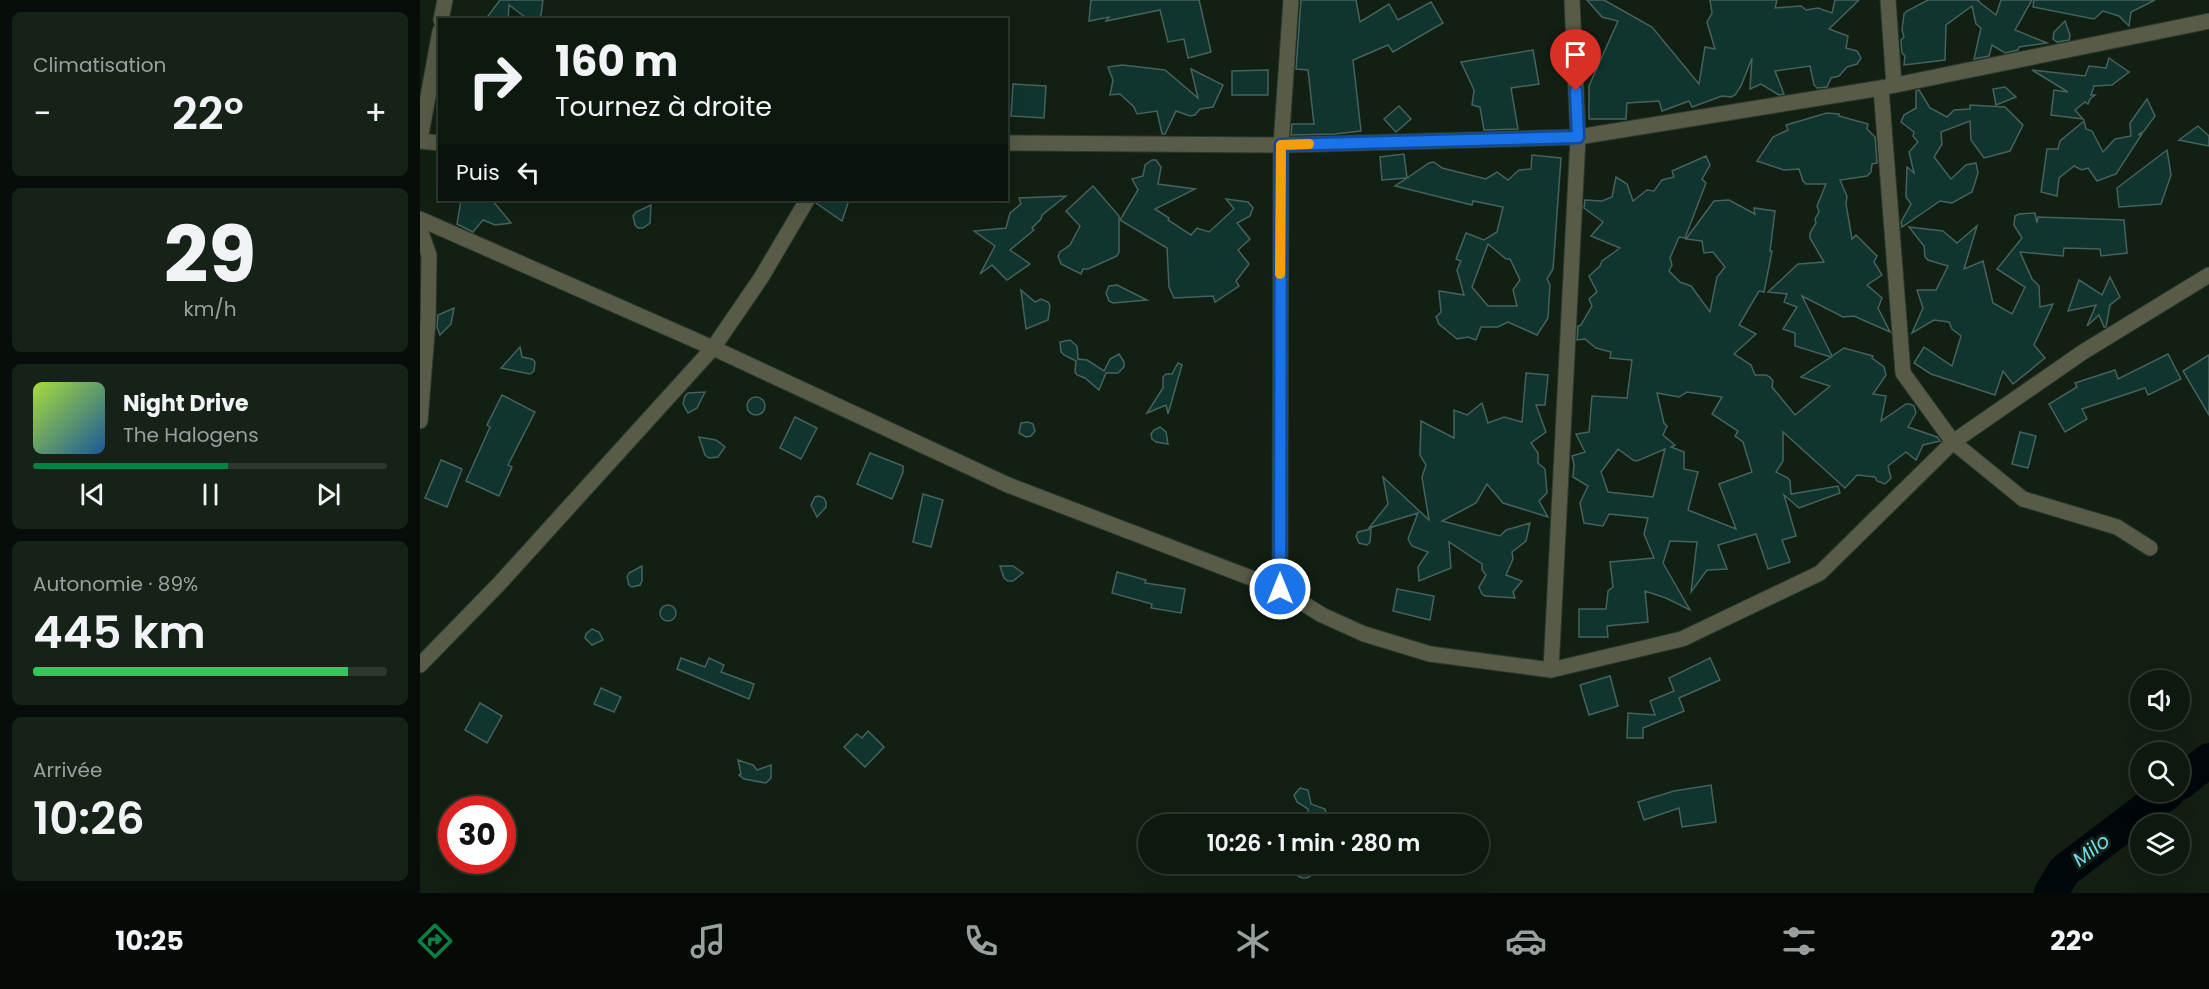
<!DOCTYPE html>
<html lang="fr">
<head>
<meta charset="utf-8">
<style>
	body { margin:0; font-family:Poppins,sans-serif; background:#162117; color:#f1f3f6; height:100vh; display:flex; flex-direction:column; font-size:22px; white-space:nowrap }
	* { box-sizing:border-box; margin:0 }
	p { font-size:20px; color:#9aa09e }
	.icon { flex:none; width:33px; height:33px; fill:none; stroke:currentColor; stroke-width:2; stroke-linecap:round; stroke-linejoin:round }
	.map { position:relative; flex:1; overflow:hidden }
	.side { display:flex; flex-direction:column; gap:12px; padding:12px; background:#070d08; width:420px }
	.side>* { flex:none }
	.guide { position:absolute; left:18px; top:18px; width:570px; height:183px; border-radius:0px; box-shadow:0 6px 24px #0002,0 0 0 2px #2d372e; background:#0d180e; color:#f1f3f6; overflow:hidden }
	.buttons { position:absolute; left:1710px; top:670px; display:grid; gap:12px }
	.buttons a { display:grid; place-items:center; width:60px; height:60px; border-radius:50%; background:#0d180e; box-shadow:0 6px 24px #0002,0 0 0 2px #2d372e; font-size:30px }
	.speed { position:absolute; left:18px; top:796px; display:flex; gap:12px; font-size:30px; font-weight:700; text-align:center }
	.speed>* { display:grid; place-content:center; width:78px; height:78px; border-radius:50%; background:#0d180e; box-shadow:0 6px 24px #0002,0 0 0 2px #2d372e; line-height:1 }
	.speed .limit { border:9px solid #d22; background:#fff; color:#111 }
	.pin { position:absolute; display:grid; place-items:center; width:51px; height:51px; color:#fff; margin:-62px -26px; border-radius:50% 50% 50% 0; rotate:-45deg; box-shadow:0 0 6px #0007 }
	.pin .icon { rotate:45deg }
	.me { position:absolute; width:66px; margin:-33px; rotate:0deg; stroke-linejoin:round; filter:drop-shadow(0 0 4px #0008) }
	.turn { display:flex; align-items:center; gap:21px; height:126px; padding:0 18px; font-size:27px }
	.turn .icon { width:78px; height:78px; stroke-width:2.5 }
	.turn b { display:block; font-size:42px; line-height:51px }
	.then { display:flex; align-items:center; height:57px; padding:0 18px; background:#0003; gap:12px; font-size:22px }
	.big { font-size:45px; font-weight:600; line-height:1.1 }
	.side .widget { flex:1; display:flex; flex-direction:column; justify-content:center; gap:9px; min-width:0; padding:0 21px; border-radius:9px; background:#162117 }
	.side .dial { align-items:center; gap:0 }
	.dial b { font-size:78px; line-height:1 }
	.song { display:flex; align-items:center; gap:18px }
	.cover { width:72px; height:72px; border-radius:9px; background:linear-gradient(135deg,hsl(80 70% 55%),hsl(210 70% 35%)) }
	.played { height:6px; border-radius:3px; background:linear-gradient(90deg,#0b8043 55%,#2d372e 55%) }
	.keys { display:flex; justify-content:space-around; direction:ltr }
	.heat { display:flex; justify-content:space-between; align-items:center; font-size:33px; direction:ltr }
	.charge { height:9px; border-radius:4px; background:linear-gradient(90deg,#34c759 89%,#2d372e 0) }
	.trip { position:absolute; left:718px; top:814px; width:351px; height:60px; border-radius:30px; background:#0d180e; box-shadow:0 6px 24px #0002,0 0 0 2px #2d372e; font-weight:600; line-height:60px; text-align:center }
	.tab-bar { display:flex; height:96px; justify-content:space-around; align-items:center; background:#050a06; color:#9aa09e }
	.tab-bar .icon { width:42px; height:42px }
	.tab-bar .current { color:#0b8043 }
	.tab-bar b { font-size:27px; color:#f1f3f6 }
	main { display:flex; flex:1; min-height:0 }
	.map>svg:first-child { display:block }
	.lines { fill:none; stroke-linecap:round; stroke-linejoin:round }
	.river { stroke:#00070b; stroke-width:34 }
	.building { fill:#10342e; stroke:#47625d; stroke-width:1.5; fill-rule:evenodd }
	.street-casing { stroke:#2b3a2d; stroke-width:17 }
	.street { stroke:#585b47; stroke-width:15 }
	.route-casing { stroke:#114b97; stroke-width:15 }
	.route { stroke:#1a73e8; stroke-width:10 }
	.slow { stroke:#f59e0b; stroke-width:10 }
	.labels { text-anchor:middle; stroke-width:6; stroke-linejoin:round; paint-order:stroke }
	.water-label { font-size:20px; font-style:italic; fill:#70d8ee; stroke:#112013 }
</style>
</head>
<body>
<main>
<section class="side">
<div class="widget"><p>Climatisation</p>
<div class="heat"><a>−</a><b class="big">22°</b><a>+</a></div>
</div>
<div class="widget dial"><b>29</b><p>km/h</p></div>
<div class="widget">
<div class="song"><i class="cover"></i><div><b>Night Drive</b><p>The Halogens</p></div></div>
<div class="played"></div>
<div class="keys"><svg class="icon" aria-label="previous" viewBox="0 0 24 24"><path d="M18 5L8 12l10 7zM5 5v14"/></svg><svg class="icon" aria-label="pause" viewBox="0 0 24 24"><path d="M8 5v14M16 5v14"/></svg><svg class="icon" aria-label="next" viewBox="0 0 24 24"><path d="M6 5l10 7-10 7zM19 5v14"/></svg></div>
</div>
<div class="widget"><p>Autonomie · 89%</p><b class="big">445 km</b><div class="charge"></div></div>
<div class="widget"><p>Arrivée</p><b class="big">10:26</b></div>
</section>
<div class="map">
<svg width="1789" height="893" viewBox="0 0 1789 893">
	<rect width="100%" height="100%" fill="#112013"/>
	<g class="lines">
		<g class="river">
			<polyline points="1760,783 1789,760"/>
			<polyline points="1631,893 1644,871 1748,792"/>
		</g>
	</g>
	<g class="building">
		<polygon points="80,0 123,0 121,15 118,20 109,20 89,5 88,20 65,20"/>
		<polygon points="671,0 779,0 791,52 768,58 764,39 748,42 740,10 686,21 689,17 669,21"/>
		<polygon points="881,0 936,0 940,22 969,4 978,20 1011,2 1023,23 973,52 968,45 933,60 941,131 915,134 871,135 872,124 894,124 888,70 876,69"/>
		<polygon points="1167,0 1184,0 1232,27 1279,84 1285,47 1295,49 1287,22 1292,13 1290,0 1357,0 1355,8 1381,6 1386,10 1398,8 1412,13 1415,0 1439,0 1409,29 1428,36 1426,48 1437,51 1441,58 1437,64 1427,67 1419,76 1411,78 1407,87 1397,88 1394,85 1390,66 1355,71 1364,94 1359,95 1341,84 1330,89 1332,58 1321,86 1315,95 1311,97 1302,96 1272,107 1269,101 1242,111 1239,101 1207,103 1206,119 1169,119 1169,86 1198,21 1182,17"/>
		<polygon points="1508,0 1559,0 1558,1 1576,15 1581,0 1612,0 1595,30 1627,43 1599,47 1598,50 1585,53 1572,45 1569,56 1554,59 1561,28 1556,24 1552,6 1526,25 1525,60 1484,65 1485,56 1482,53 1481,40 1484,37 1482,30 1484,14 1487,11"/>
		<polygon points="1614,0 1735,0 1711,12 1709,26 1699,16 1683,11 1674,19 1613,7"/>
		<polygon points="1645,21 1650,35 1649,40 1637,42 1633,39 1634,32"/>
		<polygon points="1113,50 1119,84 1091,88 1098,129 1064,130 1060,107 1052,105 1054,90 1041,62"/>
		<polygon points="1689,58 1709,72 1692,85 1674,86 1671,95 1675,95 1670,99 1668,104 1665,102 1655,110 1663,119 1631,115 1634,90 1648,92 1612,70 1665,76 1669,66 1686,68"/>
		<polygon points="702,65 745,70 778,98 771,69 803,85 793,107 780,109 775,115 770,116 756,111 745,134 742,134 737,111 717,114 714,107 700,94 690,95 693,80 688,67"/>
		<polygon points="848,70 848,95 812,95 812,71"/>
		<polygon points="593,84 626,86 624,118 591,116"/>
		<polygon points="1585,87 1596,97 1576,105 1573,89"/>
		<polygon points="1499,90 1510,108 1527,117 1534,110 1550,109 1550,105 1585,107 1603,125 1590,151 1564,158 1551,140 1550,121 1521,132 1522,144 1514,157 1531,179 1546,165 1556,163 1558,173 1552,192 1532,203 1520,201 1482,227 1481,222 1491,204 1486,197 1487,167 1494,173 1489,152 1498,142 1493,136 1494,132 1481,122 1484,115 1496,108 1496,91"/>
		<polygon points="1727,99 1735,116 1724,131 1718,135 1722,134 1696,174 1677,181 1668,168 1662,170 1654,166 1639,178 1637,196 1621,192 1627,149 1638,149 1640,141 1664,121 1666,129 1672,131 1683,152 1695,139 1711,136 1710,123"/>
		<polygon points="979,106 991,119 976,132 964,119"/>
		<path d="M1407,113L1419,114V116L1448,124L1447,129L1455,137L1457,163L1452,164L1451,172L1447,176L1420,180L1427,196L1426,204L1432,239L1436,235L1457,256L1454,262L1462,275L1447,285L1462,298L1458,308L1470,332L1434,316L1423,317L1382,296L1412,356L1424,348L1453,356L1452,358L1464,367L1466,375L1453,394L1466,396L1461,421L1486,404H1490L1494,406L1496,413L1488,427L1517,437L1520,441L1503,445L1496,460L1486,452L1468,466L1471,478L1465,484L1457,481L1455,477L1437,475L1425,488L1363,432V461L1356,472L1368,478L1370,481L1371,494L1418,486L1420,493L1379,508L1364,495L1376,536L1362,540L1370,562L1348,569L1336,534L1298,545L1307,569L1287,570L1271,592L1277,542L1250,541L1243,563L1270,610L1246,598L1225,591L1228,622L1187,626L1188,637H1159V609H1186L1188,591L1193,587L1190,562L1234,558L1224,534L1228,518L1189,514L1183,526L1164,523L1160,503L1168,486L1153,477L1154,464L1152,456L1165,452L1156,434L1169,432L1172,396L1207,398L1212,360L1190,358L1191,352L1176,348L1165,339L1157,340L1158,326L1161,325L1172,306L1169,299L1177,292L1169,276L1180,266L1182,261L1200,248L1171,236L1183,222L1164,208L1165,200L1182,201L1192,197L1196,177L1207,184L1213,201L1227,190L1234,191L1242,180L1254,177L1252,171L1286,156L1290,165L1282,179L1286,183L1265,238L1259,237L1250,258L1252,265L1249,271L1260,282L1271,286L1290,312L1297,277L1305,267L1293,252L1284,253L1282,241L1266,239L1294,201L1309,200L1335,214L1334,208L1355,211L1350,251H1352L1344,292L1339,291L1319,325L1336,334L1314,354L1331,365L1335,375H1346L1350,377L1353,381L1352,387L1375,415L1410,386L1381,377L1411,357L1375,346V333L1363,329L1377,307L1364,302L1367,294L1348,292L1378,264L1404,262L1390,238V233L1396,223L1395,219L1399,212L1397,206L1406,184H1386L1383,181L1379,169L1364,170L1337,161L1353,137L1368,130L1366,125ZM1267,392L1302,397L1292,414L1318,431L1315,436L1323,442L1332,472L1299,484L1316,529L1268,510L1278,472L1264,469V452L1251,447L1255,445L1243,435L1247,426L1244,423L1237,393L1259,397ZM1198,449L1213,460L1217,461L1245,449L1233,497L1188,492L1181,472Z"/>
		<polygon points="1778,126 1789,136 1789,146 1759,140"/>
		<polygon points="1747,150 1751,175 1741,204 1699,207 1697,188"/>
		<path d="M984,154L987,178L1009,163L1014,162L1022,168L1066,179L1077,172L1088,180L1099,170L1111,169L1112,155L1141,158L1133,269L1127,279L1130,285L1128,318L1117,335L1088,322L1078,327H1061L1056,340L1048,337L1037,339L1019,324L1016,317L1021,312L1019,291L1044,295L1037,270L1041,261L1036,259L1046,233L1064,240L1077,232L1083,207L1053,201L1052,205L975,186L987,178L962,180L960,157ZM1068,244L1086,259H1090L1100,280L1093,290L1097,306H1068L1052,287Z"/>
		<polygon points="732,160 736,160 741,167 738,184 775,189 735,209 749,218 748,220 771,235 777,228 789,232 814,209 806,199 828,202 833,208 830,216 817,223 830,239 818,250 829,264 816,281 819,286 795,302 793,296 754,298 749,287 747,248 700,220 718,190 712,179 723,176 725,165"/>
		<polygon points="673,186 699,216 699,252 697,256 668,269 663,269 661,274 641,264 638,256 640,252 650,245 660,226 646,211"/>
		<polygon points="646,196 622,215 621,219 612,228 614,230 590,250 610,264 587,280 572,265 560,274 575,246 554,231 586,228 590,213 601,204 599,198"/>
		<polygon points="41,200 72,200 91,223 75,225 63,220 53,232 37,224"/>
		<polygon points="397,200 429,200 422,221 396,203"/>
		<polygon points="231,205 230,223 223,228 218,228 215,225 213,216 216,212"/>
		<polygon points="1615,213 1617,223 1618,217 1704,220 1707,253 1681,256 1680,249 1644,248 1643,256 1600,252 1612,279 1619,286 1620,307 1633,304 1614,345 1625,358 1593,384 1583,371 1575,395 1511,374 1494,363 1504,347 1532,366 1541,336 1532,329 1529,322 1514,320 1492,333 1503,308 1497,290 1516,290 1528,266 1508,260 1505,257 1504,246 1489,227 1523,231 1537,243 1557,226 1544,269 1563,261 1573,303 1592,314 1605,287 1577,269 1602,238 1594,225 1595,216 1599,214"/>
		<polygon points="1690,277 1700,297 1690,305 1686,327 1684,327 1679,315 1667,326 1676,305 1648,311 1659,280 1682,295"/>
		<polygon points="697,285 727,300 693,303 689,301 686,293 689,286"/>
		<polygon points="601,290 615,302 621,299 628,302 630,306 628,320 606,329"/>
		<polygon points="34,308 31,324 20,335 17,327 18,315"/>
		<polygon points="650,340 657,346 658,359 667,360 684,371 690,359 699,354 704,362 704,367 698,373 686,373 679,390 665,378 657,375 655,372 656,361 644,355 641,352 640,342"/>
		<polygon points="100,347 102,357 112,359 115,362 114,371 110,374 81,368"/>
		<polygon points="1748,354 1761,379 1728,395 1725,388 1662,409 1667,419 1645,432 1629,404 1657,387 1655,383 1695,370 1698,379"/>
		<polygon points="1789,355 1789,415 1763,371"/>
		<polygon points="758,363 762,365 748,414 746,405 727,413 743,388 743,377 746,374 752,374"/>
		<polygon points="1106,373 1128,375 1125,405 1116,405 1126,432 1111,443 1118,453 1118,463 1125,469 1127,493 1119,501 1128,517 1083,503 1067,484 1056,503 1022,521 1080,536 1086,530 1110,523 1106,541 1092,552 1093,559 1086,575 1102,581 1093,592 1095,598 1065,596 1062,594 1059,587 1066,575 1062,570 1062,564 1029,542 1031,568 999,581 998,567 1008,552 992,546 988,539 998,513 949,528 968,504 963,477 1009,520 1002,477 1006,465 1000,455 1001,421 1034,438 1034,410 1047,415 1062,403 1068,423 1084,417 1102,422"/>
		<polygon points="285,392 277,408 268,413 263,404 265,396 268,393"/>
		<polygon points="82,395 115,412 88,465 92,467 79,496 46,481 70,427 67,425"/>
		<circle cx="336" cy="406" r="9"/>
		<polygon points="375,417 397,428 381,459 360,448"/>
		<polygon points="608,422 613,424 615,431 611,436 606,437 599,433 601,423"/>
		<polygon points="740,427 746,432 748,444 736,442 732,439 731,434 734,430"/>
		<polygon points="1600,432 1616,436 1608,468 1592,464"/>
		<polygon points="279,437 296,440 305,447 298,457 289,458 285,455"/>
		<polygon points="450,453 483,466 483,472 472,499 437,484"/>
		<polygon points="21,460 42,469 27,507 5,498"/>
		<polygon points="503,494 523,500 511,547 493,542"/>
		<polygon points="399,496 404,498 406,502 406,507 397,517 391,505 395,497"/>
		<polygon points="951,529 950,542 947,545 939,543 936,536 938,532"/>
		<polygon points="222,566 222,581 220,585 212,587 209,585 207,577 209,573"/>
		<polygon points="580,566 593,566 603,573 593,581 588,581 584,578"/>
		<polygon points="697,572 726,580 725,583 765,589 761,613 731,608 732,604 692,593"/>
		<polygon points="977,589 1014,596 1010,620 973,611"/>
		<circle cx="248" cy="613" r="8"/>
		<polygon points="172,629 179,632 183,640 172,645 165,638 166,634"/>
		<polygon points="261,658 285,667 289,658 304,665 301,672 334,684 329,699 257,669"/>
		<polygon points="1290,658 1300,680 1259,698 1264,711 1223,728 1223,738 1207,738 1208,713 1235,715 1230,701 1254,691 1249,678"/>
		<polygon points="1190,676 1198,706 1169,715 1160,685"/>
		<polygon points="181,688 201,697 194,712 174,704"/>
		<polygon points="60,703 82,716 67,743 45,730"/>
		<polygon points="448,731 464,747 445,767 424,747 437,734 442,738"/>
		<polygon points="318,760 333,765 337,770 351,765 351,778 346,783 324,779 319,775 321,774"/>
		<polygon points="1291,785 1296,822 1262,827 1259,808 1224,820 1218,802 1254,791"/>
		<polygon points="880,788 888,790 891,804 905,809 908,819 905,825 892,825 889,820 888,809 877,802 874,795"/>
		<polygon points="853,864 910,864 887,878 882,878"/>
	</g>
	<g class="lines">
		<defs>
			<g id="street">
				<polyline points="1468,0 1474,85"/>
				<polyline points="21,20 25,0"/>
				<polyline points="1461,88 1483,373 1533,442 1603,499 1697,527 1730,548"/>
				<polyline points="0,140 20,31"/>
				<polyline points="0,141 20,143"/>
				<polyline points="586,143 861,145 1158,137 1461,88 1789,21"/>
				<polyline points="0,219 293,348 588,485 860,589 902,615 944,634 1010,654 1131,670 1262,639 1400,573 1533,442 1663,352 1789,275"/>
				<polyline points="0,230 9,255 8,321 0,421"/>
				<polyline points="860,589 861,145 871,0"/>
				<polyline points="0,665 79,584 293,348 341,278 387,200"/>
				<polyline points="1131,670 1158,137 1152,0"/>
			</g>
		</defs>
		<use href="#street" class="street-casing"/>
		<use href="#street" class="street"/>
	</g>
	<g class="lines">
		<defs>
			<polyline id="route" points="860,589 861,145 1158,137 1156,91"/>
		</defs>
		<use href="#route" class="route-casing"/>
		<use href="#route" class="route"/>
		<polyline class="slow" points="860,274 861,145 889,144"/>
	</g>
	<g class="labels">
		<g class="water-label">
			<text transform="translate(1671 850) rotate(-37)" y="7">Milo</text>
		</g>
	</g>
</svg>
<div class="buttons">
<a><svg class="icon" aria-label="sound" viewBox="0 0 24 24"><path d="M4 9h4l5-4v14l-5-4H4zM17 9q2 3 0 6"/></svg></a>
<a><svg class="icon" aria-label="search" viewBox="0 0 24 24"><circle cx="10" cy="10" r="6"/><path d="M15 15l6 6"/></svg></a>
<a><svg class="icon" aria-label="layers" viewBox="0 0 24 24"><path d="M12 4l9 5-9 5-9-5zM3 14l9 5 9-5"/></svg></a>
</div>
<div class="speed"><div class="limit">30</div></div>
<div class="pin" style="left:1156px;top:91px;background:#d93025"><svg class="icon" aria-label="arrive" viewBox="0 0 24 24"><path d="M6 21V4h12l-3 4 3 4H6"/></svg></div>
<svg class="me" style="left:860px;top:589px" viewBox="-20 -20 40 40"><circle r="17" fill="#1a73e8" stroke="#fff" stroke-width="3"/><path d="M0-11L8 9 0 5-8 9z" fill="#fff"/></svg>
<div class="trip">10:26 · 1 min · 280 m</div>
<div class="guide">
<div class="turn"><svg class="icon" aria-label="right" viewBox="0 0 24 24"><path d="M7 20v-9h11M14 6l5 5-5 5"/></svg><div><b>160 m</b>Tournez à droite</div></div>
<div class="then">Puis<svg class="icon" aria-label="left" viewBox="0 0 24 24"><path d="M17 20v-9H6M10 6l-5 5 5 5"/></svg></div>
</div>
</div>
</main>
<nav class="tab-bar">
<b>10:25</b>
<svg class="icon current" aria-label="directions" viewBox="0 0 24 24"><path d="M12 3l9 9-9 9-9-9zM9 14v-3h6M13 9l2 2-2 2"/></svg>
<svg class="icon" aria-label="music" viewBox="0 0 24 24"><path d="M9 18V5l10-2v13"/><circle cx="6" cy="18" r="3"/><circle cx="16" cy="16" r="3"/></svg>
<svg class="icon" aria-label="phone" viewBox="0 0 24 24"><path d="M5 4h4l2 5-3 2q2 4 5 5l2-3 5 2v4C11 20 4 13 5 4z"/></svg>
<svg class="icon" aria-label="climate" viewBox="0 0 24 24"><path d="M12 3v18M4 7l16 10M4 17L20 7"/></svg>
<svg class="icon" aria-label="car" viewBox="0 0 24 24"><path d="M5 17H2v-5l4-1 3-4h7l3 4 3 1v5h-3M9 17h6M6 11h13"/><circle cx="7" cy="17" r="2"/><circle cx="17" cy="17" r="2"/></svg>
<svg class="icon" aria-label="filters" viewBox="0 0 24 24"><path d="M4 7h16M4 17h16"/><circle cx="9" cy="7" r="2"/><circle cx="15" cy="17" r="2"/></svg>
<b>22°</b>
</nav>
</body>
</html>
